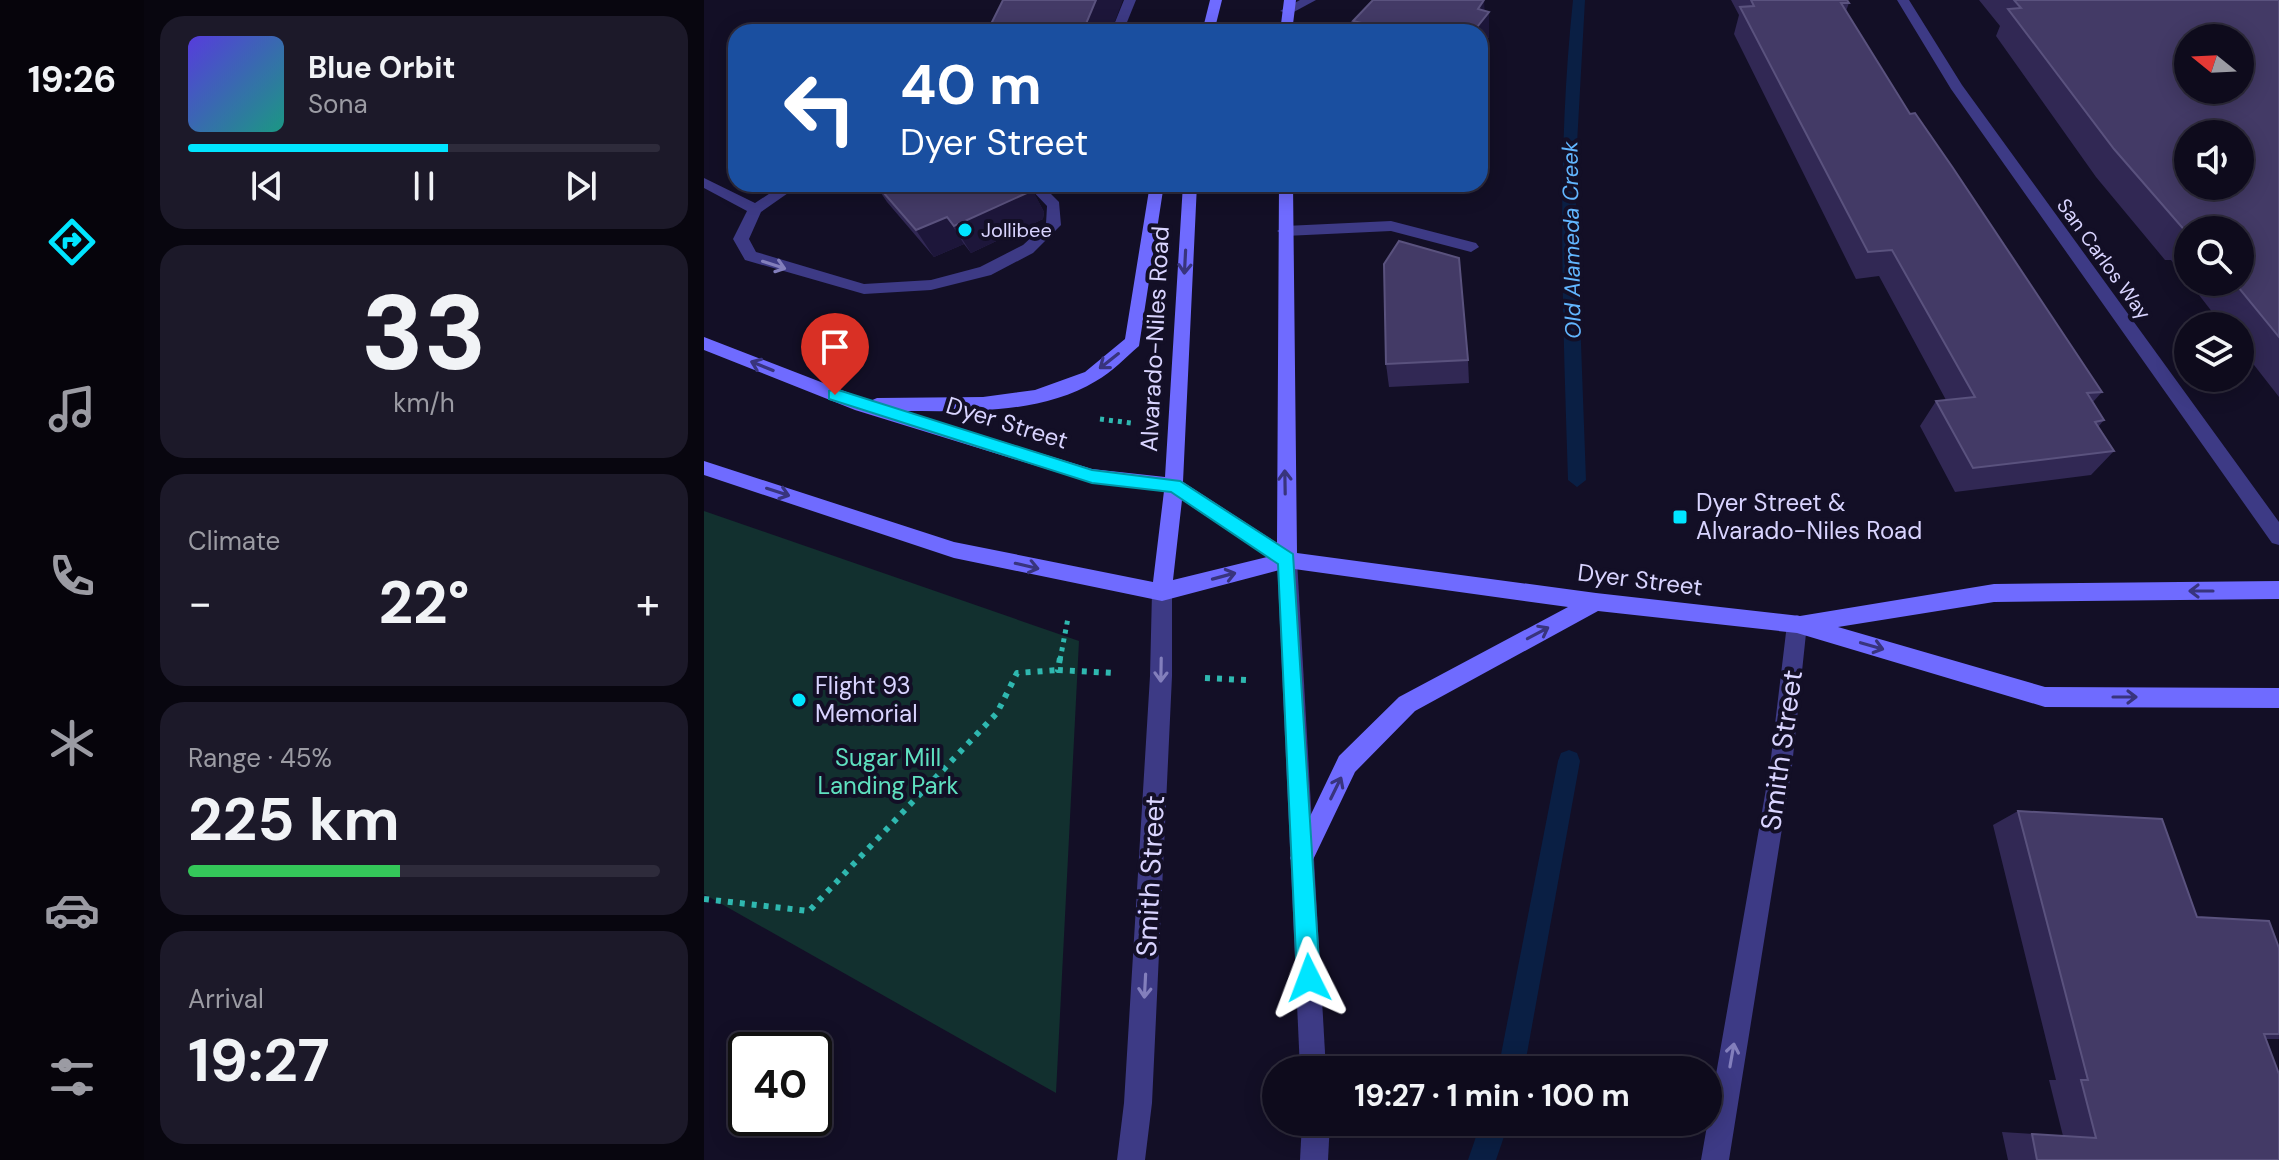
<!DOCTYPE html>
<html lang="en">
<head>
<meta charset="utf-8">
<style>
	body { margin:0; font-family:"DM Sans",sans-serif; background:#1c1929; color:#f1f3f6; height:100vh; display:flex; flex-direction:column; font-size:30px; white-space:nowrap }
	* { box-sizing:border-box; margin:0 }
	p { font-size:26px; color:#9b9ba3 }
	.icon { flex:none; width:44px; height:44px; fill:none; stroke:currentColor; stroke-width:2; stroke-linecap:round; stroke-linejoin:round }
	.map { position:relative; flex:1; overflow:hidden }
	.side { display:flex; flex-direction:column; gap:16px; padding:16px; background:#08060f; width:560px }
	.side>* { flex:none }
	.top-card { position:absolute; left:24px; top:24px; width:760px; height:168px; border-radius:24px; box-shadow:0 4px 20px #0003,0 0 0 2px #2e2b3b; background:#1a4fa0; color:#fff; overflow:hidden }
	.needle { width:52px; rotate:288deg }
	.tools { position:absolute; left:1470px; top:24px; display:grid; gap:16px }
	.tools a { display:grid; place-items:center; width:80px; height:80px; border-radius:50%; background:#0e0b1c; box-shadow:0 4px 20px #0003,0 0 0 2px #2e2b3b; font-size:40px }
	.speed { position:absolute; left:24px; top:1032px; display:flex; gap:16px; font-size:40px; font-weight:700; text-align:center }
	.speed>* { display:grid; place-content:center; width:104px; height:104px; border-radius:50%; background:#0e0b1c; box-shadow:0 4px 20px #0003,0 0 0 2px #2e2b3b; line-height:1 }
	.speed .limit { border:4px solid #111; border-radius:12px; background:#fff; color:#111 }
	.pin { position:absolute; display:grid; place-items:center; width:68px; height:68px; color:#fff; margin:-82px -34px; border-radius:50% 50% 50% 0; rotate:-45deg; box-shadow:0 0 8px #0007 }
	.pin .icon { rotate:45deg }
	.me { position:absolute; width:88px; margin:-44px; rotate:357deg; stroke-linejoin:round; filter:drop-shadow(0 0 6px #0008) }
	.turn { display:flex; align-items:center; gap:28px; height:168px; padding:0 40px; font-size:36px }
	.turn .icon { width:104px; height:104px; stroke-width:2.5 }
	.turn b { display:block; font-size:56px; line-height:68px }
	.big { font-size:60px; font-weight:700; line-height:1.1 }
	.side .tile { flex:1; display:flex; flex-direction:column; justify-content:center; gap:12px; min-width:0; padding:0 28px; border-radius:24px; background:#1c1929 }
	.side .dial { align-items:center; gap:0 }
	.dial b { font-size:104px; line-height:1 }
	.song { display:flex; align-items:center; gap:24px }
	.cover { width:96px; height:96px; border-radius:12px; background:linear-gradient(135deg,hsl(250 70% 55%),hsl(170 70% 35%)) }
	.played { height:8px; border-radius:4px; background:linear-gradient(90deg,#00e5ff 55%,#2e2b3b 55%) }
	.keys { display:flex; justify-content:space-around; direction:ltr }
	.heat { display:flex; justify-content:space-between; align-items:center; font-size:44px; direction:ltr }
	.charge { height:12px; border-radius:6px; background:linear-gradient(90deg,#34c759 45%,#2e2b3b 0) }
	.trip { position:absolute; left:558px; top:1056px; width:460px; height:80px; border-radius:40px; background:#0e0b1c; box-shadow:0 4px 20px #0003,0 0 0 2px #2e2b3b; font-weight:700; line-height:80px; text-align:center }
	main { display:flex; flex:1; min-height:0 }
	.tab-bar { display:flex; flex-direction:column; width:144px; justify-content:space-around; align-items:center; background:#06040b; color:#9b9ba3 }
	.tab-bar .icon { width:56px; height:56px }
	.tab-bar .selected { color:#00e5ff }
	.tab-bar b { font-size:36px; color:#f1f3f6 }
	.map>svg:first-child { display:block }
	.green { fill:#12302f }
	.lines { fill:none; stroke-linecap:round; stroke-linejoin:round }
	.stream { fill:#0a1f44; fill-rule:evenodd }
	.path-far1 { stroke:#2fb8b0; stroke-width:5; stroke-dasharray:4 5; stroke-linecap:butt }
	.path { stroke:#2fb8b0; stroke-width:6; stroke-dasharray:5 7; stroke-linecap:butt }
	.service { fill:#3d3a85; fill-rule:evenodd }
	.minor { fill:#3d3a85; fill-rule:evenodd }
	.tertiary { fill:#3d3a85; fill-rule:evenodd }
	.secondary { fill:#6f6bff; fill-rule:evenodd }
	.wall { fill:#312854 }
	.shaded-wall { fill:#1d163a }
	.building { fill:#433a66; stroke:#5a527e; stroke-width:2; fill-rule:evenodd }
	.oneway { stroke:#38347d }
	.oneway2 { stroke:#837fbc }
	.route { fill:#00e5ff; stroke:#0095a6; stroke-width:2 }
	.poi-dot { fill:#00e5ff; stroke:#130f26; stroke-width:3 }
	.labels { text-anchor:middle; stroke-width:8; stroke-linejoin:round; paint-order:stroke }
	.far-poi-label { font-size:20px; fill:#d9d4ff; stroke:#130f26; text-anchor:start }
	.far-street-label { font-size:20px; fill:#d9d4ff; stroke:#130f26 }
	.far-water-label { font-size:22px; font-style:italic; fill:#62b6ff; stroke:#130f26 }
	.street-label { font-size:24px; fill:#d9d4ff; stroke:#130f26 }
	.poi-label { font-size:24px; fill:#d9d4ff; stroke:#130f26; text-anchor:start }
	.park-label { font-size:24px; fill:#5fe0c0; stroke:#130f26 }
	.near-street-label { font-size:28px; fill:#d9d4ff; stroke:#130f26 }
</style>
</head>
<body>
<main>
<nav class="tab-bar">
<b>19:26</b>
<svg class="icon selected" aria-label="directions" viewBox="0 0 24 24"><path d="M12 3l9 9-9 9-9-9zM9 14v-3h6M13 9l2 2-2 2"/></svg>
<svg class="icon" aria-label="music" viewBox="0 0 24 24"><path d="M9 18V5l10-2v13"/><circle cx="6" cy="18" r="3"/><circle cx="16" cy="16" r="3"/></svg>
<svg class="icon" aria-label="phone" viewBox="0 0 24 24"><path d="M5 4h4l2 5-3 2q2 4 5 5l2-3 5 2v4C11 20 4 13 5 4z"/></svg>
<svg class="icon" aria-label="climate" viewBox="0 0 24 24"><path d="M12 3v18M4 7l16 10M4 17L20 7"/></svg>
<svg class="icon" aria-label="car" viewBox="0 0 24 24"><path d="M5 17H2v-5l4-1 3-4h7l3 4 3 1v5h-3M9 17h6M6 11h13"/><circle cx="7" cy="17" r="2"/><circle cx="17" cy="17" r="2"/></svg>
<svg class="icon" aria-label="filters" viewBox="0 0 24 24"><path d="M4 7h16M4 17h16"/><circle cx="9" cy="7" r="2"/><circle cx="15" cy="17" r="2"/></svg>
</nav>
<section class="side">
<div class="tile">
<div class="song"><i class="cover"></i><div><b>Blue Orbit</b><p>Sona</p></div></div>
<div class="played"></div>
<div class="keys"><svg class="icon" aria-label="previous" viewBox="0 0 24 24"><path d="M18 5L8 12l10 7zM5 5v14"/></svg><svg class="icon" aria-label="pause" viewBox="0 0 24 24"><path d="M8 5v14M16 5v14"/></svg><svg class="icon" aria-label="next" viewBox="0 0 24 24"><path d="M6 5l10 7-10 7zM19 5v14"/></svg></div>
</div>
<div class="tile dial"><b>33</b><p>km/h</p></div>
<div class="tile"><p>Climate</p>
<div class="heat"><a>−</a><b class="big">22°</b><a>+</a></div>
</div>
<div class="tile"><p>Range · 45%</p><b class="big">225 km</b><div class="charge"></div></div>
<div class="tile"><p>Arrival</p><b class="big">19:27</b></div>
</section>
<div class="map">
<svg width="1575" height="1160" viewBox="0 0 1575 1160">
	<rect width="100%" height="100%" fill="#130f26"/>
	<polygon class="green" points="0,511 375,641 352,1093 0,894"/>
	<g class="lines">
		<g class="stream">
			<path d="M869,0H881L871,180L882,480L873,487L864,480C859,319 852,160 869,0Z"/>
			<polygon points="865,750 873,753 876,761 820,1070 794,1070 854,761 857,753"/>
			<polygon points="777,1122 805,1122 792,1160 764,1160"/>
		</g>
		<g class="path-far1">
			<polyline points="396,419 427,423"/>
			<polyline points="356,660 364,618"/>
		</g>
		<g class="path">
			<polyline points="356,658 354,670 411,673"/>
			<polyline points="501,678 543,680"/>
			<polyline points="0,899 105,911 293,713 313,673 354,670"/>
		</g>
		<g class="service">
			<polygon points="420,0 432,0 419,32 407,32"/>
			<polygon points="596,0 612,0 586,14 576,11"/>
			<polygon points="0,178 51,203 80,184 97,184 57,212 45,239 52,252 160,284 227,280 276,267 319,245 342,224 343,206 322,184 337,184 355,202 357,225 329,253 287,275 227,290 160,294 41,260 29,239 43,211 0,188"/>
			<polygon points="687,221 772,243 775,247 767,252 687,231 581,236 573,231 581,226"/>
		</g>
		<g class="minor">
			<polygon points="1193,0 1205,0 1258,85 1575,522 1575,545 1568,543 1247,89"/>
			<polygon points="1093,615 1100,618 1103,624 1088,766 1025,1160 997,1160 1066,766 1083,624 1086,618"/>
		</g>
		<g class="tertiary">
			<polygon points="583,552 590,554 593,560 622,1070 596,1070 573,560 576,554"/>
			<polygon points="458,583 465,586 468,592 468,676 448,1103 441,1160 413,1160 420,1103 446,676 448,592 451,586"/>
			<polygon points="598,1122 626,1122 624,1160 596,1160"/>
		</g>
		<g class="secondary">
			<polygon points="506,0 518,0 510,32 498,32"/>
			<polygon points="580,0 592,0 588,32 576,32"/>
			<path d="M446,184H460L435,346C421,358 408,372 392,381C336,415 262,411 199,411L388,469L461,477L479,184H493L479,482L573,543L575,184H589L593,553L892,593L1096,616L1290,584L1575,581V599L1290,602L1134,627L1341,687L1575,688V708L1341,707L1093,633L894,611L711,711L651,772L606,866L598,870L590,866L586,858L635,756L695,697L864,607L583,568L458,601L250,558L0,475V461L250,542L449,582L460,491L388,483L151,410L0,350V337L166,401L173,398L279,397L331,390L381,372L421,339ZM478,500L563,557L469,580Z"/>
		</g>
	</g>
	<g class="wall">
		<polygon points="1027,0 1143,0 1145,3 1142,11 1206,114 1398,392 1389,402 1400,420 1394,427 1410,451 1387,475 1251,492 1216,426 1232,401 1242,400 1175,276 1152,279 1030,34 1035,15"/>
		<polygon points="1275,0 1575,0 1575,397 1536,347 1536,326 1519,326 1485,282 1536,282 1536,230 1484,230 1484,281 1467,260 1461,260 1392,177 1292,36 1296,26"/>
		<polygon points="781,11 785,37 776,48 776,32 650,32 649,21"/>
		<polygon points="171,184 325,184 340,212 339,219 267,253 260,244 230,257 183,202"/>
		<polygon points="764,360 765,383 685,387 682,364"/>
		<polygon points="1314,811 1493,917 1575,948 1575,1039 1562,1039 1575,1160 1304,1160 1298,1132 1359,1136 1345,1080 1352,1080 1289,825"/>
	</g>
	<g class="shaded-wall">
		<polygon points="392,0 419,0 407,32 380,32"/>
		<polygon points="780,0 781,17 785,12 785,37 776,48 776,32 769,32 774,9"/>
		<polygon points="326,185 340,212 339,219 267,253 250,226"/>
		<polygon points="243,217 260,244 230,257 212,230"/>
	</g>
	<g class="building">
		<polygon points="299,0 392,0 379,31 283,32"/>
		<polygon points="669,0 780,0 774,9 785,12 769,32 665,32 671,26 649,21"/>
		<polygon points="1047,0 1143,0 1145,3 1137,3 1206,114 1211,113 1249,168 1398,392 1383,393 1400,420 1391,422 1410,451 1269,468 1232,401 1271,397 1188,250 1164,252 1036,7 1050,6"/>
		<path d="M1310,0H1575V337L1530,282H1536V230H1484L1483,233L1410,149L1304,9L1317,8ZM1484,38H1536V90H1484ZM1484,134H1536V186H1484Z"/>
		<polygon points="172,184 325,184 326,185 325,192 250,226 243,217 212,230"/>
		<polygon points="695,241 755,258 764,360 682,364 680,264"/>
		<polygon points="1314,811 1458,819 1493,917 1565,921 1575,948 1575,1034 1560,1034 1575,1074 1575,1160 1333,1160 1328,1134 1392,1138 1377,1080 1384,1080"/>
	</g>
	<defs><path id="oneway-shaft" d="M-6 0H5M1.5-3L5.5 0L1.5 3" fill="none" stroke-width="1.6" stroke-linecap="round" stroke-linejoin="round" transform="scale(2)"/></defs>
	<g class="oneway">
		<use href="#oneway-shaft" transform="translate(481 262) rotate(93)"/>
		<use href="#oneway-shaft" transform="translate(405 361) rotate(142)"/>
		<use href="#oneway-shaft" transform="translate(58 366) rotate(-158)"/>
		<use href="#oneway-shaft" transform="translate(581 482) rotate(-91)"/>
		<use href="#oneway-shaft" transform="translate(74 492) rotate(18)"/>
		<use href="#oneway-shaft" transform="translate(323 566) rotate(13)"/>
		<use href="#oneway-shaft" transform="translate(520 576) rotate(-15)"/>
		<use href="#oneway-shaft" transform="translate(1497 591) rotate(180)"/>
		<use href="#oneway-shaft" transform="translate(834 633) rotate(-28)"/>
		<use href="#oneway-shaft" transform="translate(1168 646) rotate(16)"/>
		<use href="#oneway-shaft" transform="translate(1421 697)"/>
		<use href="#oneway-shaft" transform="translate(632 788) rotate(-64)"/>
	</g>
	<g class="oneway2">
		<use href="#oneway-shaft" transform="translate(70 265) rotate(18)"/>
		<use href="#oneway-shaft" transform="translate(457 670) rotate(91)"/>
		<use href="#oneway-shaft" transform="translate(441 986) rotate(93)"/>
		<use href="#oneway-shaft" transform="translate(1028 1055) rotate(-80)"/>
	</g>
	<polygon class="route" points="131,389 388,470 476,481 589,554 616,978 613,986 605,990 596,986 593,978 574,564 467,492 388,483 125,399 125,391"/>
	<g class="poi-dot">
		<circle cx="261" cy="230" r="8"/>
		<rect x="968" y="509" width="16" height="16" rx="4"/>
		<circle cx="95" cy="700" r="8"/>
	</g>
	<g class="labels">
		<g class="far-poi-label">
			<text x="277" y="237">Jollibee</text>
		</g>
		<g class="far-street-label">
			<text transform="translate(1400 259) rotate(54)" y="7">San Carlos Way</text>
		</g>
		<g class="far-water-label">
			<text transform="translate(867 240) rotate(-91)" y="8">Old Alameda Creek</text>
		</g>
		<g class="street-label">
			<text transform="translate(451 339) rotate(-87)" y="8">Alvarado-Niles Road</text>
			<text transform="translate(303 423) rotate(17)" y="8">Dyer Street</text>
			<text transform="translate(936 580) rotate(7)" y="8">Dyer Street</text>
		</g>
		<g class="poi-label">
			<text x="992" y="511">Dyer Street &amp;<tspan x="992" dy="28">Alvarado-Niles Road</tspan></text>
			<text x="111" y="694">Flight 93<tspan x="111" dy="28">Memorial</tspan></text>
		</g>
		<g class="park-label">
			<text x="184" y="766">Sugar Mill<tspan x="184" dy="28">Landing Park</tspan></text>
		</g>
		<g class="near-street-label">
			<text transform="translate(1077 750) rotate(-82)" y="10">Smith Street</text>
			<text transform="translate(446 876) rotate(-87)" y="10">Smith Street</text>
		</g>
	</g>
</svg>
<div class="tools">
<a><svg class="needle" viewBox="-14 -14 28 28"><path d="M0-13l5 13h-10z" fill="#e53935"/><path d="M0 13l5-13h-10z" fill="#9b9ba3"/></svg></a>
<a><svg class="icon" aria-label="sound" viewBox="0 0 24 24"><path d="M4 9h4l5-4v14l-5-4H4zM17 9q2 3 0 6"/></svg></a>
<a><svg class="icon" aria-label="search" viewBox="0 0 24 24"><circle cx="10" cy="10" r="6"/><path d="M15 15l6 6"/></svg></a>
<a><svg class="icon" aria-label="layers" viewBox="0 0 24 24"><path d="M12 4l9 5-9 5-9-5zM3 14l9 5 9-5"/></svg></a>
</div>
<div class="speed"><div class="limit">40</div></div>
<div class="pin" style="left:131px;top:395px;background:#d93025"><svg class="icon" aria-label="arrive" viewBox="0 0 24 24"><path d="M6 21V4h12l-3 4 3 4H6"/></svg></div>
<svg class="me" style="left:605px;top:978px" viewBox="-20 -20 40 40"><path d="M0-17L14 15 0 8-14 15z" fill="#00e5ff" stroke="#fff" stroke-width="4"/></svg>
<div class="trip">19:27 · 1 min · 100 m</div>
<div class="top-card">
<div class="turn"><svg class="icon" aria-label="left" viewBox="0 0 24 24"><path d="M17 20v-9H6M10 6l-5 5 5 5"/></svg><div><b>40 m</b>Dyer Street</div></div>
</div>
</div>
</main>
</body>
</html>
